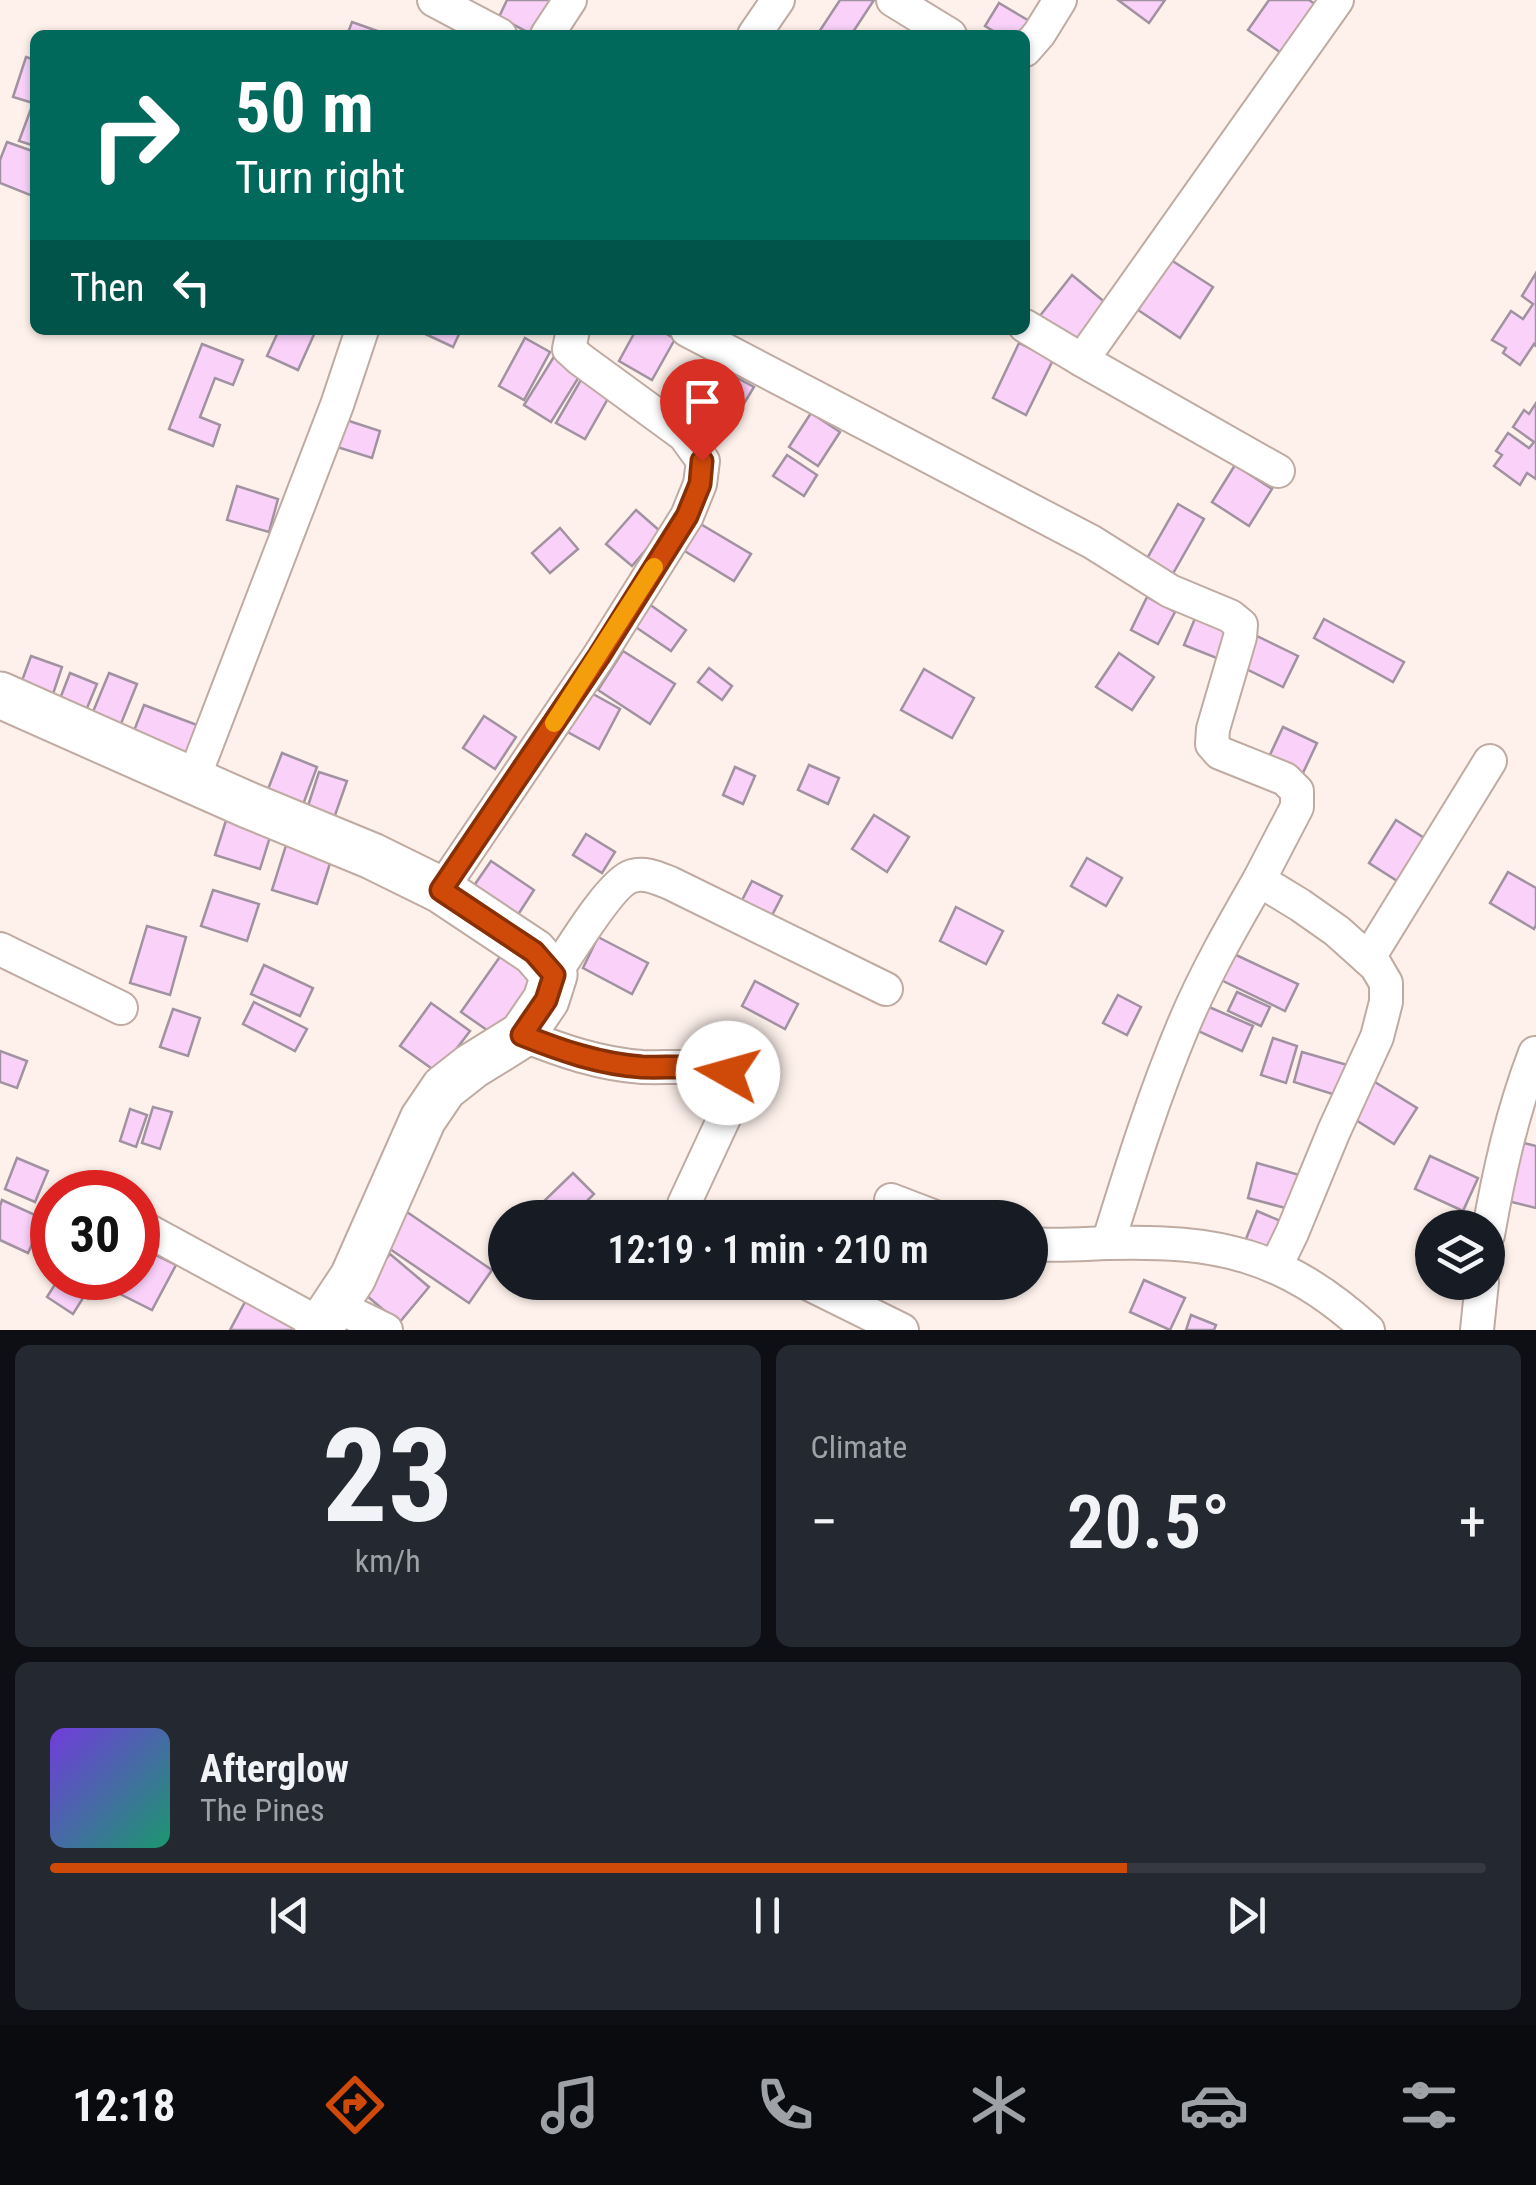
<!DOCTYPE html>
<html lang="en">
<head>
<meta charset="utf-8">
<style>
	body { margin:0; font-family:"Roboto Condensed",sans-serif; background:#242831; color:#f1f3f6; height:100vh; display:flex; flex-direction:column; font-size:38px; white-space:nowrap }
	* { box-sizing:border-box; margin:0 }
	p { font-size:32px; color:#9ea1a6 }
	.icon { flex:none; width:55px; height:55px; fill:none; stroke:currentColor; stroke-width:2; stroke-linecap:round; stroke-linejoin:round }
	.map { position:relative; height:1330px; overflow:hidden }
	.side { display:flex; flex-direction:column; gap:15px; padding:15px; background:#0d0f14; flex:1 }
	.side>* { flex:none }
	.banner { position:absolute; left:30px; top:30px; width:1000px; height:305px; border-radius:15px; box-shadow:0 2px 8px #0004; background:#00695c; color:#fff; overflow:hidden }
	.fabs { position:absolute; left:1415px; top:1210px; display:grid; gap:20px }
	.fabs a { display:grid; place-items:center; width:90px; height:90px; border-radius:50%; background:#171b24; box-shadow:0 2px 8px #0004; font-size:50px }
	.speed { position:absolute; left:30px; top:1170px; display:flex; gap:20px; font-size:50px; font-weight:700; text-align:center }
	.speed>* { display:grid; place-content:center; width:130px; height:130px; border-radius:50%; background:#171b24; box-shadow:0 2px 8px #0004; line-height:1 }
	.speed .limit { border:15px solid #d22; background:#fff; color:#111 }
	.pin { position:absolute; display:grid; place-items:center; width:85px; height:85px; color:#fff; margin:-102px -42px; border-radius:50% 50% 50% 0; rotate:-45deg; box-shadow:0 0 10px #0007 }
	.pin .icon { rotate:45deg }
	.me { position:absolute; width:110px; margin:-55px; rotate:277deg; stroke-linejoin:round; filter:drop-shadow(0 0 8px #0008) }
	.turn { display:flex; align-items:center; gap:35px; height:210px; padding:0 40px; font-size:45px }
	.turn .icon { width:130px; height:130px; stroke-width:2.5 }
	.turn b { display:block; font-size:70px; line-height:85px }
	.then { display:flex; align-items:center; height:95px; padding:0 40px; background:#0003; gap:20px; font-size:38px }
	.big { font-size:75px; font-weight:600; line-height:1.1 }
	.side .tile { flex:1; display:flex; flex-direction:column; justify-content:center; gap:15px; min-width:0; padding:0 35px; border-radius:15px; background:#242831 }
	.side .dial { align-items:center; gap:0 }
	.dial b { font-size:130px; line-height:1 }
	.song { display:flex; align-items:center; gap:30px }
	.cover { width:120px; height:120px; border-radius:15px; background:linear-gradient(135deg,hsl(260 70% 55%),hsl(160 70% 35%)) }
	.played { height:10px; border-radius:5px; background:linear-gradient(90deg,#cf4a08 75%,#363941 75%) }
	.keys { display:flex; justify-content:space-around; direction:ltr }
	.heat { display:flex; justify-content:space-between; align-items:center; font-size:55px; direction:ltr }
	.side .tiles { flex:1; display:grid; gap:15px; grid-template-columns:1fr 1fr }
	.tile:last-child { grid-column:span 2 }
	.trip { position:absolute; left:488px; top:1200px; width:560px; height:100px; border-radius:50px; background:#171b24; box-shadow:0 2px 8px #0004; font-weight:600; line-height:100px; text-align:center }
	.menu { display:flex; height:160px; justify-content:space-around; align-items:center; background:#090b0e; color:#9ea1a6 }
	.menu .icon { width:70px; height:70px }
	.menu .active { color:#cf4a08 }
	.menu b { font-size:45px; color:#f1f3f6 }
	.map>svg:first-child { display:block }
	.building { fill:#f9d1f9; stroke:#a192a1; stroke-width:2.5 }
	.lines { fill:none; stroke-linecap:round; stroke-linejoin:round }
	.street-casing { stroke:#bfaba2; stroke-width:36 }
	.secondary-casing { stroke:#bfaba2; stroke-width:49 }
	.street { stroke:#fff; stroke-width:32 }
	.secondary { stroke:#fff; stroke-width:45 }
	.route-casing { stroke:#873005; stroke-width:25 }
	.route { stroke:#cf4a08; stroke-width:18 }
	.slow { stroke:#f59e0b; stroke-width:18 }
</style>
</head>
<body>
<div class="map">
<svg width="1536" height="1330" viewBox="0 0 1536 1330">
	<rect width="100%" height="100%" fill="#fef1eb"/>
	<g class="building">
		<polygon points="507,0 549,0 561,6 533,35 499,17"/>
		<polygon points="840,0 874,0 851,35 817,35"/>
		<polygon points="1118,0 1165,0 1149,23"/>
		<polygon points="1269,0 1309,0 1327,12 1293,61 1248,30"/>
		<polygon points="999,3 1031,22 1023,35 1000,35 985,26"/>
		<polygon points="352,22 383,33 382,35 347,35"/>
		<polygon points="26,57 35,60 33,103 13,97"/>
		<polygon points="32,106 35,107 35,146 19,141"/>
		<polygon points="7,142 35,152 35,197 0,183 0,160"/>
		<polygon points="1171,260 1213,287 1180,338 1138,310"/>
		<polygon points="1536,273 1536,346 1534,344 1520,365 1503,353 1506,348 1492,340 1511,311 1523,319 1533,304 1522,296"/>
		<polygon points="1072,275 1107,304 1074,345 1039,317"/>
		<polygon points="279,330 316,330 298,370 267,356"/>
		<polygon points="417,330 461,330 453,347"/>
		<polygon points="636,330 660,330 675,339 652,380 619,361"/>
		<polygon points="525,338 550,352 524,400 499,386"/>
		<polygon points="1019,343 1053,360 1026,415 993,398"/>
		<polygon points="202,344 243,360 233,385 215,378 200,417 220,425 213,446 169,429"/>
		<polygon points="555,355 582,372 551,422 524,405"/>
		<polygon points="728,373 754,387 734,420 709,405"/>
		<polygon points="582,378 610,395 585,439 556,423"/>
		<polygon points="1536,403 1536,479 1527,473 1520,485 1494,466 1502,455 1496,451 1508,433 1529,448 1534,442 1513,427 1524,410 1529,414"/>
		<polygon points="811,413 840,432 818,466 789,447"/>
		<polygon points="343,419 380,431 372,458 334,446"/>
		<polygon points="787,455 817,475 804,496 773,476"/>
		<polygon points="1235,465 1272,489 1249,526 1212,502"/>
		<polygon points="237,486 278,499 269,532 227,520"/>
		<polygon points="1178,504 1204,519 1171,577 1145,562"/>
		<polygon points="636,510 661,532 632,566 606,544"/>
		<polygon points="687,516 751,554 734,581 678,547"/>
		<polygon points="560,528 578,549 550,573 532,553"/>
		<polygon points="1147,597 1175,612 1158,644 1131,630"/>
		<polygon points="649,604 686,630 671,651 634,626"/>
		<polygon points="1198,611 1233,625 1219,659 1184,645"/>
		<polygon points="1324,619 1404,662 1393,682 1314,638"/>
		<polygon points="1255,635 1298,656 1283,687 1240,666"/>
		<polygon points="623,651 675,684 650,724 598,690"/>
		<polygon points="1119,653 1154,677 1132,710 1096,687"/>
		<polygon points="31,656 62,667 48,709 16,697"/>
		<polygon points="709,668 732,686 722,700 698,682"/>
		<polygon points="924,669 974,698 952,738 901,710"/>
		<polygon points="70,673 97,684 82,720 56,709"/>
		<polygon points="109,673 137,684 118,731 90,719"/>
		<polygon points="584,689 620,709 599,749 562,729"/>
		<polygon points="144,705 197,725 183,761 130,741"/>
		<polygon points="484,716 516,737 495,769 463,748"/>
		<polygon points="1283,727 1317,743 1302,775 1268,759"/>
		<polygon points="282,753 317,767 301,810 265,797"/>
		<polygon points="809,765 839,778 828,804 798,790"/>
		<polygon points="735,767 755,776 743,804 723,795"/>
		<polygon points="319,772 347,781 333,821 306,812"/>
		<polygon points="229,811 274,824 260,869 215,855"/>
		<polygon points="874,815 909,837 887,872 852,849"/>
		<polygon points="1396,820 1429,841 1402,884 1369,863"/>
		<polygon points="586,834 615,852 602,873 573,855"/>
		<polygon points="288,839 333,854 317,904 272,890"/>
		<polygon points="1087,858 1122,878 1106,906 1071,886"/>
		<polygon points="491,861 534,890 508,930 464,900"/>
		<polygon points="1508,872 1536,888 1536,925 1534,929 1490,903"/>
		<polygon points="752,881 782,896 769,921 739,906"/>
		<polygon points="213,890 259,904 247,941 201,926"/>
		<polygon points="956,907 1003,931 986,964 940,941"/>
		<polygon points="147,926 186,937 170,995 130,983"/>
		<polygon points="598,937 648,963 632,994 583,968"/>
		<polygon points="504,951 540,977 497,1037 461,1012"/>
		<polygon points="1234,954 1298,984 1285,1011 1221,980"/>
		<polygon points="264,965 313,988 300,1016 251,994"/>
		<polygon points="755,981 798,1004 785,1029 742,1006"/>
		<polygon points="1237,992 1270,1007 1261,1026 1228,1011"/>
		<polygon points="1118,995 1141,1007 1127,1035 1103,1023"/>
		<polygon points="254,1002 307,1029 295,1051 243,1024"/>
		<polygon points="431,1003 470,1031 438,1073 400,1046"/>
		<polygon points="1209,1007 1253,1026 1242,1051 1198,1031"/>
		<polygon points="173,1009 200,1018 188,1056 160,1047"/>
		<polygon points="1273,1038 1297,1046 1286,1083 1261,1075"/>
		<polygon points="0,1051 27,1061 17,1088 0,1082"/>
		<polygon points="1302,1052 1351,1066 1342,1097 1294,1082"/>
		<polygon points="1370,1079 1417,1108 1394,1144 1348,1115"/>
		<polygon points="153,1107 172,1112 160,1149 142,1143"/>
		<polygon points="130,1109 147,1115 136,1147 120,1141"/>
		<polygon points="1524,1143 1536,1146 1536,1208 1508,1201"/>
		<polygon points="1430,1156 1478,1178 1463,1211 1415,1189"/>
		<polygon points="17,1158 48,1171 35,1202 5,1189"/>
		<polygon points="1257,1163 1303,1176 1293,1210 1248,1198"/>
		<polygon points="573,1173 594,1194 570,1218 554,1218 541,1204"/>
		<polygon points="2,1200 44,1219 28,1253 0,1240 0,1206"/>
		<polygon points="1257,1211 1283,1222 1270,1254 1244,1244"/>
		<polygon points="407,1212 492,1270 469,1303 384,1245"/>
		<polygon points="143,1249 176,1265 152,1310 120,1294 129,1278 138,1278 138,1260"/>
		<polygon points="390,1254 429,1287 399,1323 360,1290"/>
		<polygon points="59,1278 86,1278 93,1282 73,1314 47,1297"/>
		<polygon points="1144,1280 1185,1298 1170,1330 1130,1312"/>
		<polygon points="246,1300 298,1330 230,1330"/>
		<polygon points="1191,1315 1216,1325 1214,1330 1186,1330"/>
	</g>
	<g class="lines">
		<defs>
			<g id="street">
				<polyline points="434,0 500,35"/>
				<polyline points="893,0 950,35"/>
				<polyline points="547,35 570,0"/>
				<polyline points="754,35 778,0"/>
				<polyline points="1025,50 1039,34 1060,0"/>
				<polyline points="1025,326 1082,360 1278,471"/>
				<polyline points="687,330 1092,542 1170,591 1230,616 1241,625 1240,637 1213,729 1212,744 1220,753 1285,779 1297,791 1297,807 1259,880 1300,905 1337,931 1376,966 1386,983 1386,1002 1377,1037 1334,1131 1292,1233 1276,1266"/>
				<polyline points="1082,360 1337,0"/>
				<polyline points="193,780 337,405 362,330"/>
				<polyline points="441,890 599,656 687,516 700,484 703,461 684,435 580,359 569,349 573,330"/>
				<polyline points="0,949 121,1008"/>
				<polyline points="1368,959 1490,761"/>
				<path d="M554,975C568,954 611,882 632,876C645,872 657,878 670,883L886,989"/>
				<path d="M522,1035C562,1051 600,1064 642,1067C672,1068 699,1064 727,1073L735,1085L732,1101L684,1204V1218"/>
				<polyline points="891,1200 938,1218"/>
				<polyline points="138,1225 322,1325"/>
				<path d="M1488,1235C1499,1172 1512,1113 1535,1053"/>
				<path d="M1108,1243C1131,1169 1154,1095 1184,1024C1205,974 1232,927 1259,880"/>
				<path d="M1030,1244C1056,1246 1081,1244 1107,1243C1218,1240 1284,1254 1368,1330"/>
				<polyline points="805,1282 902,1330"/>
				<polyline points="335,1305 386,1330"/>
				<polyline points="1477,1330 1482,1282"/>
			</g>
			<polyline id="secondary" points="0,695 248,805 372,856 441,890 534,952 554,975 546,1000 522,1035 472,1066 444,1088 423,1119 353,1277 318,1330"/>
		</defs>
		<use href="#street" class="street-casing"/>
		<use href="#secondary" class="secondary-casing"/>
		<use href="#street" class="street"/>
		<use href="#secondary" class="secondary"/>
	</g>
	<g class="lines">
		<defs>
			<path id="route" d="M702,461L700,484L687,516L599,656L441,890L534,952L554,975L546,1000L522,1035C562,1051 600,1064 642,1067C672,1068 699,1064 728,1073"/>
		</defs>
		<use href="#route" class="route-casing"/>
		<use href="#route" class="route"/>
		<polyline class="slow" points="554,723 654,567"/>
	</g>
</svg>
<div class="fabs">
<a><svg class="icon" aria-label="layers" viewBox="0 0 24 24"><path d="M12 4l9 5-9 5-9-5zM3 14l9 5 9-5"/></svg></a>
</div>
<div class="speed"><div class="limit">30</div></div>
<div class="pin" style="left:702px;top:461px;background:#d93025"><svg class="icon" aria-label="arrive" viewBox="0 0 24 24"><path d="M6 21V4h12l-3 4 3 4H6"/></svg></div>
<svg class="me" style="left:728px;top:1073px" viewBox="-20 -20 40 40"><circle r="19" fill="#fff"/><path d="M0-13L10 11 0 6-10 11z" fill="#cf4a08"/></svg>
<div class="trip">12:19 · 1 min · 210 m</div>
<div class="banner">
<div class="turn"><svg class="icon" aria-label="right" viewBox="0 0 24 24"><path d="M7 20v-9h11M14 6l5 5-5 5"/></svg><div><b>50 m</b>Turn right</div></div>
<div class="then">Then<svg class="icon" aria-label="left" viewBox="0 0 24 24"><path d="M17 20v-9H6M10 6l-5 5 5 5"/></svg></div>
</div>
</div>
<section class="side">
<div class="tiles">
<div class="tile dial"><b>23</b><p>km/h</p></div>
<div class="tile"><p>Climate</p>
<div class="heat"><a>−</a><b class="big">20.5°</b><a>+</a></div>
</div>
<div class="tile">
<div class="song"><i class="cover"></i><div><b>Afterglow</b><p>The Pines</p></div></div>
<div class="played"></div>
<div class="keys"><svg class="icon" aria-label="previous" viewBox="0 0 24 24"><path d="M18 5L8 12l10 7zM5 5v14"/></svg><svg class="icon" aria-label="pause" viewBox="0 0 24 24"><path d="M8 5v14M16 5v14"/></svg><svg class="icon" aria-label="next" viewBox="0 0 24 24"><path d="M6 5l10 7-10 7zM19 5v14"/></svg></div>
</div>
</div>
</section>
<nav class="menu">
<b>12:18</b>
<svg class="icon active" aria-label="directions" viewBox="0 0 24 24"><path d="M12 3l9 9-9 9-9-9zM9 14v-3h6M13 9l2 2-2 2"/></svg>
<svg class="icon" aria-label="music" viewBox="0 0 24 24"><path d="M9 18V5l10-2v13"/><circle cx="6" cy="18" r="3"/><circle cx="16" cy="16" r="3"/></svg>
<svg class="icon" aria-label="phone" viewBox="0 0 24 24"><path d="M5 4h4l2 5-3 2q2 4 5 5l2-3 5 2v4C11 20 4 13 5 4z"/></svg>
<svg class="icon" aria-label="climate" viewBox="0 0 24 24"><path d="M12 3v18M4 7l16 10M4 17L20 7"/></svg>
<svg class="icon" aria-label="car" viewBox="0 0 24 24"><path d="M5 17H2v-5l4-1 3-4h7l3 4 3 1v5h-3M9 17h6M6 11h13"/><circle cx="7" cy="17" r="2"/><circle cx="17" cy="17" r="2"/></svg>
<svg class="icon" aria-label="filters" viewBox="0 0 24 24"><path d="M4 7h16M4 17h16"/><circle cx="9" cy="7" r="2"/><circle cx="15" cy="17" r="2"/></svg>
</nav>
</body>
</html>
